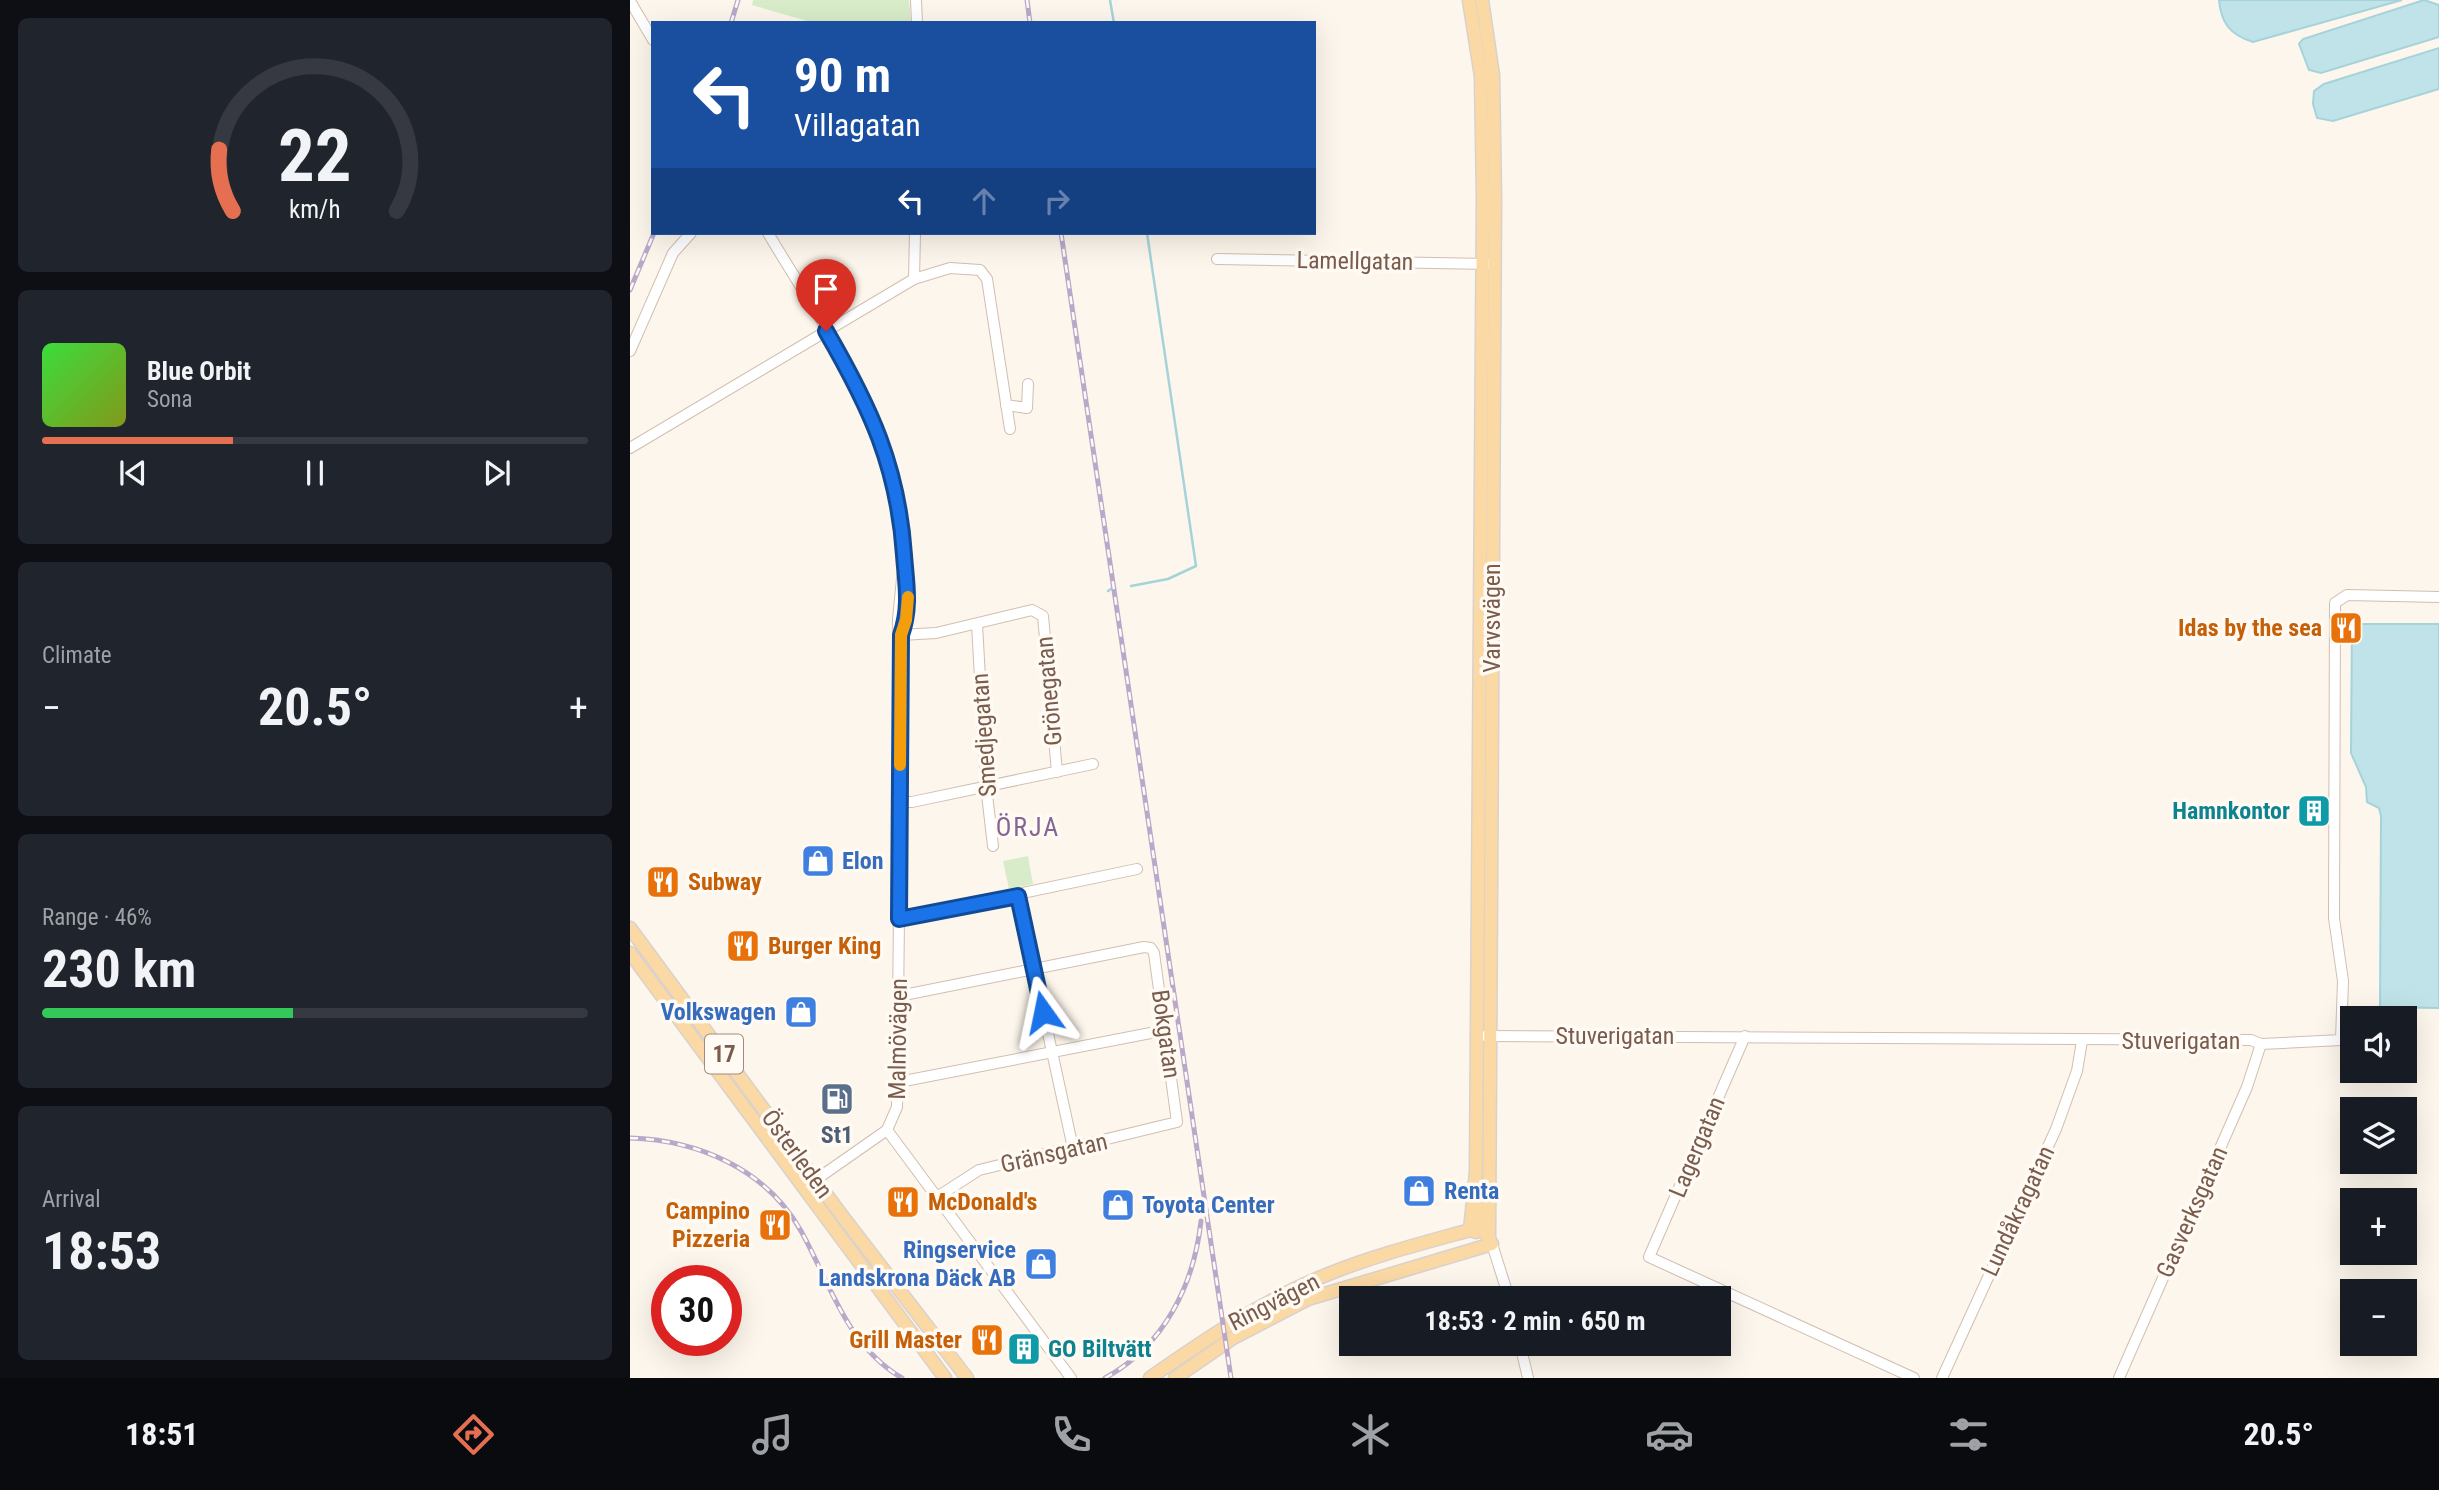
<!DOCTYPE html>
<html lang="en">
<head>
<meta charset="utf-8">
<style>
	body { margin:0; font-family:"Roboto Condensed",sans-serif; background:#20242c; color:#f1f3f6; height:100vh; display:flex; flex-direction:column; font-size:26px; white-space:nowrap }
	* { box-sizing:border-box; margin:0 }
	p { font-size:23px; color:#9ea1a6 }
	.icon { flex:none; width:38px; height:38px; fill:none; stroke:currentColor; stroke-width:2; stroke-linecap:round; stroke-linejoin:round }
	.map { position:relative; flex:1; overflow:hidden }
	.drawer { display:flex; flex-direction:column; gap:18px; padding:18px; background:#0d0f14; width:630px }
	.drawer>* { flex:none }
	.guide { position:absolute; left:21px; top:21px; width:665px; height:214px; border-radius:0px; box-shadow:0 7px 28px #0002; background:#1a4fa0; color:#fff; overflow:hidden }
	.controls { position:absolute; left:1710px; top:1006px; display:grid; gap:14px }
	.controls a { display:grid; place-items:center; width:77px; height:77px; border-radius:0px; background:#171b24; box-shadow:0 7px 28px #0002; font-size:35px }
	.speed { position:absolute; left:21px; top:1265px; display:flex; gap:14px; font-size:35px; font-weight:700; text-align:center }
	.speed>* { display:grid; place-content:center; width:91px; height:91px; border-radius:50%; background:#171b24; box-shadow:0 7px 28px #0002; line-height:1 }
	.speed .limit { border:10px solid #d22; background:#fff; color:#111 }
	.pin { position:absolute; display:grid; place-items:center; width:60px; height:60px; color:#fff; margin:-72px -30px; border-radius:50% 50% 50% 0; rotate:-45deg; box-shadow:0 0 7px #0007 }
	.pin .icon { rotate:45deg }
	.me { position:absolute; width:77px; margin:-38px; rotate:348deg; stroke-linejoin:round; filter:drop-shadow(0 0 5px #0008) }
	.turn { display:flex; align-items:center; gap:24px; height:147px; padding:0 28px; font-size:32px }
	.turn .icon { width:91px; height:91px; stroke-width:2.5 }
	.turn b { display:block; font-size:49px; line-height:60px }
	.lanes { display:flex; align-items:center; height:66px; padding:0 28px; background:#0003; justify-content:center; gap:35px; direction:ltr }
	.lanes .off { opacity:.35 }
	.big { font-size:52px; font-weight:700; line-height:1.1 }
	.drawer .tile { flex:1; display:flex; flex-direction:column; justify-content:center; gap:10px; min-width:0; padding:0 24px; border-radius:10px; background:#20242c }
	.drawer .dial { align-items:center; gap:0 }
	.dial svg { height:182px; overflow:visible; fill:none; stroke:#363941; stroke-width:7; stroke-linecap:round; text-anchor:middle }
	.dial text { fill:#f1f3f6; stroke:none }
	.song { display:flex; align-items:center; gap:21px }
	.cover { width:84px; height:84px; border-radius:10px; background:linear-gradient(135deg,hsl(120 70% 55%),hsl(70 70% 35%)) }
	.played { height:7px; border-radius:4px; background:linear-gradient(90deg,#e76f51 35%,#363941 35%) }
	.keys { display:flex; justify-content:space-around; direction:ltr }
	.heat { display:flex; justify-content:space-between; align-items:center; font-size:38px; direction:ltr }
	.charge { height:10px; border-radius:5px; background:linear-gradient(90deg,#34c759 46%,#363941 0) }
	.trip { position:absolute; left:709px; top:1286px; width:392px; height:70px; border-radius:0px; background:#171b24; box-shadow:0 7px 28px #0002; font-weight:700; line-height:70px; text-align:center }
	.tab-bar { display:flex; height:112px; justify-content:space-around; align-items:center; background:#090b0e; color:#9ea1a6 }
	.tab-bar .icon { width:49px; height:49px }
	.tab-bar .active { color:#e76f51 }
	.tab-bar b { font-size:32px; color:#f1f3f6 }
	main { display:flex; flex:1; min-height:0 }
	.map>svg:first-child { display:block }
	.green { fill:#d8ecc9 }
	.water { fill:#bfe3e8; stroke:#a5d3da; stroke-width:2 }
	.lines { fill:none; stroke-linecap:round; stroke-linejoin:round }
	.stream { stroke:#a5d3da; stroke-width:2.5 }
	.minor-casing { stroke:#d1beb0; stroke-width:12 }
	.major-casing { stroke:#dad1cd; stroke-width:15 }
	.minor { stroke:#fff; stroke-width:10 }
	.major { stroke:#fbd9a5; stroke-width:12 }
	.rail-casing { stroke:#b9a8c9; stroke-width:5 }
	.rail { stroke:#fffaf3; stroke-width:2.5; stroke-dasharray:8; stroke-linecap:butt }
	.route-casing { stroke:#114b97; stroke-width:18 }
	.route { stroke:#1a73e8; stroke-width:12 }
	.slow { stroke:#f59e0b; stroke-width:12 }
	.labels { text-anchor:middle; stroke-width:7; stroke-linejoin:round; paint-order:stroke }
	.shield { fill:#fffaf3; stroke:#a28b7f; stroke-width:2 }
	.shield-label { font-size:23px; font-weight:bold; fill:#7a5c4d }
	.street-label { font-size:24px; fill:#7a5c4d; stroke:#fffaf3 }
	.food-label { font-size:24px; font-weight:bold; fill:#c56008; stroke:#fffaf3; text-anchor:end }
	.culture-label { font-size:24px; font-weight:bold; fill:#0d838f; stroke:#fffaf3; text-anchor:end }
	.shop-label { font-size:24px; font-weight:bold; fill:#366cbe; stroke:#fffaf3; text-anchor:start }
	.service-label { font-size:24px; font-weight:bold; fill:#4e5e75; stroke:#fffaf3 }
	.neighbourhood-label { font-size:26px; letter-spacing:2px; fill:#846695; stroke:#fffaf3 }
</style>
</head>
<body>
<main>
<section class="drawer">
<div class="tile dial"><svg viewBox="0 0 100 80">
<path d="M14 69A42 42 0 1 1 86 69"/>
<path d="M14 69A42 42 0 0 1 8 42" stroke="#e76f51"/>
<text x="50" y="56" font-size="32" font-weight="700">22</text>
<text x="50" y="72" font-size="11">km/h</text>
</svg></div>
<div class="tile">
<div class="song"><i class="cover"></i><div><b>Blue Orbit</b><p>Sona</p></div></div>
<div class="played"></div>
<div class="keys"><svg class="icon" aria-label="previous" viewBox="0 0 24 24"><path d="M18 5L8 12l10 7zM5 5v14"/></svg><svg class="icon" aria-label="pause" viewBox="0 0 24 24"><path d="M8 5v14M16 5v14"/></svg><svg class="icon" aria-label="next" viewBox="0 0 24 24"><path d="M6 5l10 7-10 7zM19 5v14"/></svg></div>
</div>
<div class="tile"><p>Climate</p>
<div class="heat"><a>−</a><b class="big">20.5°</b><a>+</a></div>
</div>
<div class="tile"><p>Range · 46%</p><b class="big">230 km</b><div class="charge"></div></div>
<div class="tile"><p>Arrival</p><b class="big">18:53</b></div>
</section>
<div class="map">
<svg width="1809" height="1378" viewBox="0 0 1809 1378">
	<rect width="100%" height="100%" fill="#fdf6ec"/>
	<g class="green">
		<polygon points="123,0 279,0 281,23 184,23 122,5"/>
		<polygon points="398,856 403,884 379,889 373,861"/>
	</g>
	<g class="water">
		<path d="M1589,0H1772L1623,42C1600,35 1591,23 1589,0Z"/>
		<polygon points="1794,0 1809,5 1809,37 1691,73 1679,70 1669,44 1673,39"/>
		<polygon points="1809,48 1809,89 1703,121 1687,118 1683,104 1684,91 1694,84"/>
		<polygon points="1722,624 1809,624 1809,1008 1750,1007 1751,816 1749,808 1737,802 1736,787 1721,753"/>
	</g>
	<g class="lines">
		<g class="stream">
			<polyline points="480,0 484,23"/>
			<polyline points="501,586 538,579 566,566 517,233"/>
			<polyline points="478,591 481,589"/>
		</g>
		<defs>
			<g id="minor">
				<polyline points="286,0 287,23"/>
				<polyline points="0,1 23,40"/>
				<path d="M138,233C181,306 234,378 259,459C270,493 271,526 274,560C277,586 280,609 271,634"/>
				<polyline points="587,259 859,264"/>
				<polyline points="284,279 320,268 350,270 357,279 380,429"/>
				<polyline points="0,351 43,253 61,233"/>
				<polyline points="376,405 397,408 398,384"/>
				<polyline points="0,448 284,279 285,233"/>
				<polyline points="347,624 356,786 363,846"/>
				<polyline points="271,635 306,633 402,610 413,616 427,772"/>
				<polyline points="269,802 282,802 463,764"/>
				<polyline points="388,896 443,1148"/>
				<polyline points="269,919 507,869"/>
				<polyline points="269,996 514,947 521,948 524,953 547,1122 349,1170 307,1197"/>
				<polyline points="855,1036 1621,1040 1631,1044 1711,1040 1713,981 1704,918 1705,603 1717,595 1809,597"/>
				<polyline points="1115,1036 1019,1257 1284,1378"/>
				<polyline points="269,1082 536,1030"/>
				<polyline points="257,1130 441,1378"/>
				<polyline points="174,1188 257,1130 267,1107 271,723 268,619 274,558"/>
				<polyline points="862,1244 879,1298"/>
				<polyline points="890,1344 898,1378"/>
				<polyline points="1312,1378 1426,1129 1447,1071 1452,1041"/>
				<polyline points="1489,1378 1617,1087 1631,1044"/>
			</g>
			<g id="major">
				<polyline points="839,0 851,76 853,198 846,1172 840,1230"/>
				<polyline points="852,0 863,75 865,199 859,1237"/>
				<polyline points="0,928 213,1217 337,1378"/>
				<polyline points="0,953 315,1378"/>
				<path d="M520,1378C577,1338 635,1299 701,1273C746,1255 793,1243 840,1230L846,1232"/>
				<polyline points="545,1378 603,1338 678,1299 862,1244 851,1225 850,1207"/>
			</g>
		</defs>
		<use href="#minor" class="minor-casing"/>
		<use href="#major" class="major-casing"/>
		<use href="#minor" class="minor"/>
		<use href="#major" class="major"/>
		<defs>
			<g id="rail">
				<polyline points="397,0 400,23"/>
				<polyline points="101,23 108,0"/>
				<polyline points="431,233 601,1378"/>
				<polyline points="0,290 24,233"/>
				<path d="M0,1138C68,1140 136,1169 171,1231C200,1283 216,1345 272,1378"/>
				<path d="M475,1378C534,1346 564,1285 571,1221"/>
			</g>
		</defs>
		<use href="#rail" class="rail-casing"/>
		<use href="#rail" class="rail"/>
	</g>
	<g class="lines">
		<defs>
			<path id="route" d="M196,331C240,407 268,466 274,555C276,583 281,607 271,635L269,919L388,896L413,1012"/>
		</defs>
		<use href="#route" class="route-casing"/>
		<use href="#route" class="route"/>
		<polyline class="slow" points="270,765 271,635 276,620 278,597"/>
	</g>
	<defs>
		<symbol id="restaurant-square" viewBox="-11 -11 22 22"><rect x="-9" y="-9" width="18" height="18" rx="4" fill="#e8710a" stroke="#fffaf3"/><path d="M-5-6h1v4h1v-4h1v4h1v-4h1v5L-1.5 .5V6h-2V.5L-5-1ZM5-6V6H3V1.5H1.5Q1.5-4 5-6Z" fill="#fff"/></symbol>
		<symbol id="building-square" viewBox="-11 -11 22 22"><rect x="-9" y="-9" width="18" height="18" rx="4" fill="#0f9aa8" stroke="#fffaf3"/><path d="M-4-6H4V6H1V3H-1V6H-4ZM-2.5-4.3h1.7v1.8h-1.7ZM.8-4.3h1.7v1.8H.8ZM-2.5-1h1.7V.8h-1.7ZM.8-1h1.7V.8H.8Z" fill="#fff"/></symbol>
		<symbol id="shop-square" viewBox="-11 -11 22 22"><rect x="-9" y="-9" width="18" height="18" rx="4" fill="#3f7fe0" stroke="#fffaf3"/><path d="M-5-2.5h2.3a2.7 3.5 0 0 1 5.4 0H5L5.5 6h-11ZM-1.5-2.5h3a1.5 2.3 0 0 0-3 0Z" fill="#fff"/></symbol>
		<symbol id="fuel-square" viewBox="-11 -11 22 22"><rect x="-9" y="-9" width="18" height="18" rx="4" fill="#5c6f8a" stroke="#fffaf3"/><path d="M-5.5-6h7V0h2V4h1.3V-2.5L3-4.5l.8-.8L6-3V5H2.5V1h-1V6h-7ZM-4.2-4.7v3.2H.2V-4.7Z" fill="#fff"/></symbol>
	</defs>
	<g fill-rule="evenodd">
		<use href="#restaurant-square" x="1697" y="609" width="38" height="38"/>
		<use href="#building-square" x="1665" y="792" width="38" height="38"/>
		<use href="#shop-square" x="169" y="842" width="38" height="38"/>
		<use href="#restaurant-square" x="14" y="863" width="38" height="38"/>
		<use href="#restaurant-square" x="94" y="927" width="38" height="38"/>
		<use href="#shop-square" x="152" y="993" width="38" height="38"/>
		<use href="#fuel-square" x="188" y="1080" width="38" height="38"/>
		<use href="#shop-square" x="770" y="1172" width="38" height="38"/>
		<use href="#restaurant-square" x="254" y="1183" width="38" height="38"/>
		<use href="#shop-square" x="469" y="1186" width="38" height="38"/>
		<use href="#restaurant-square" x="126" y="1206" width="38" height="38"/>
		<use href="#shop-square" x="392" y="1245" width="38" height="38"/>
		<use href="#restaurant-square" x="338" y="1321" width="38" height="38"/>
		<use href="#building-square" x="375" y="1330" width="38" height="38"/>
	</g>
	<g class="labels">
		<rect class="shield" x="75" y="1034.5" width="38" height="39" rx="5"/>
		<g class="shield-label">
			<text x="94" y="1062">17</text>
		</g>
		<g class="street-label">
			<text transform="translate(725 261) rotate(1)" y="8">Lamellgatan</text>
			<text transform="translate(862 618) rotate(-90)" y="8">Varvsvägen</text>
			<text transform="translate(419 691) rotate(-95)" y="8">Grönegatan</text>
			<text transform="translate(354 735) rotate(-94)" y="8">Smedjegatan</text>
			<text transform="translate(536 1034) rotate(82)" y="8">Bokgatan</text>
			<text x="985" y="1044">Stuverigatan</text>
			<text transform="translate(268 1039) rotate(-89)" y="8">Malmövägen</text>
			<text x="1551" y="1049">Stuverigatan</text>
			<text transform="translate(1067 1147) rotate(-67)" y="8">Lagergatan</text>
			<text transform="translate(424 1153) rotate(-13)" y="8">Gränsgatan</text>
			<text transform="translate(167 1154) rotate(54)" y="8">Österleden</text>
			<text transform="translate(1388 1211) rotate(-65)" y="8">Lundåkragatan</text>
			<text transform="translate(1562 1212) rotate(-66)" y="8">Gasverksgatan</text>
			<text transform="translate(644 1302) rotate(-27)" y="8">Ringvägen</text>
		</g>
		<g class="food-label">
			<text x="1692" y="636">Idas by the sea</text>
			<text x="58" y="890" text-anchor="start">Subway</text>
			<text x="138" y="954" text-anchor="start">Burger King</text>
			<text x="298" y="1210" text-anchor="start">McDonald's</text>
			<text x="120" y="1219">Campino<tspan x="120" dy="28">Pizzeria</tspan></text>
			<text x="332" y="1348">Grill Master</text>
		</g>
		<g class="culture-label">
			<text x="1660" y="819">Hamnkontor</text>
			<text x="418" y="1357" text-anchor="start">GO Biltvätt</text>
		</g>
		<g class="shop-label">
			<text x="212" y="869">Elon</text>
			<text x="146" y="1020" text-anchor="end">Volkswagen</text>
			<text x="814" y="1199">Renta</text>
			<text x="512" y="1213">Toyota Center</text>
			<text x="386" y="1258" text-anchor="end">Ringservice<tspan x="386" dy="28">Landskrona Däck AB</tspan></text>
		</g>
		<g class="service-label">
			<text x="207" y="1143">St1</text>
		</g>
		<g class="neighbourhood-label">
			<text x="398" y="836">ÖRJA</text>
		</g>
	</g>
</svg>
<div class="controls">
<a><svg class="icon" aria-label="sound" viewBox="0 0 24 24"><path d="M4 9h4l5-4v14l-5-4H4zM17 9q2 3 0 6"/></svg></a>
<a><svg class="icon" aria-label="layers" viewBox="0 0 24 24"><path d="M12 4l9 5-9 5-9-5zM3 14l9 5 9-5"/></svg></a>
<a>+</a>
<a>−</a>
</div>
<div class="speed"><div class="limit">30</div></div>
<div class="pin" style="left:196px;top:331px;background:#d93025"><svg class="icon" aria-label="arrive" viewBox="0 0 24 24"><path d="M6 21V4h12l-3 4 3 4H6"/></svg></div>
<svg class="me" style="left:413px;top:1012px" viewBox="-20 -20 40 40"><path d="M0-17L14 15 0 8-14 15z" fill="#1a73e8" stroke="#fff" stroke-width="4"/></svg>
<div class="trip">18:53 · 2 min · 650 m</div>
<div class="guide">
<div class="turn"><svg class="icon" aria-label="left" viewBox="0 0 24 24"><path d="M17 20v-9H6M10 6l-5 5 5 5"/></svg><div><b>90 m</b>Villagatan</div></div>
<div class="lanes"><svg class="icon" aria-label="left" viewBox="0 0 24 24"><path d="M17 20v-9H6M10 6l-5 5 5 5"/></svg><svg class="icon off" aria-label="ahead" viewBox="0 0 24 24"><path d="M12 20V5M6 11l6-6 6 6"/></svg><svg class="icon off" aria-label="right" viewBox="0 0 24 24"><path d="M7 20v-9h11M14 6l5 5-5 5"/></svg></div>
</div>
</div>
</main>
<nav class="tab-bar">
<b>18:51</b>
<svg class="icon active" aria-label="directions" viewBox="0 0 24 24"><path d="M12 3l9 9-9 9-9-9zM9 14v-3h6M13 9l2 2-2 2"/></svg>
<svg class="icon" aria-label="music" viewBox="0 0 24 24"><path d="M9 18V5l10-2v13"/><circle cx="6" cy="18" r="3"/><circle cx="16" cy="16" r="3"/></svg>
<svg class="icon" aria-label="phone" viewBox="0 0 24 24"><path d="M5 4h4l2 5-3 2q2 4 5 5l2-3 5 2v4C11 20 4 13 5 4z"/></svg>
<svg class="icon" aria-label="climate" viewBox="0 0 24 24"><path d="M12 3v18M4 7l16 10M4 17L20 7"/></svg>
<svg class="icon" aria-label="car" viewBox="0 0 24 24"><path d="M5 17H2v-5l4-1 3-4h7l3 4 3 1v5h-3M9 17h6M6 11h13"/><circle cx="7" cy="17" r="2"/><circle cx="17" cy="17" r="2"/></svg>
<svg class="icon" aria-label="filters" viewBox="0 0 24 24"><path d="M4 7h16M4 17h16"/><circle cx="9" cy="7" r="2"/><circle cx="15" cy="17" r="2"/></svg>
<b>20.5°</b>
</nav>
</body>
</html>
